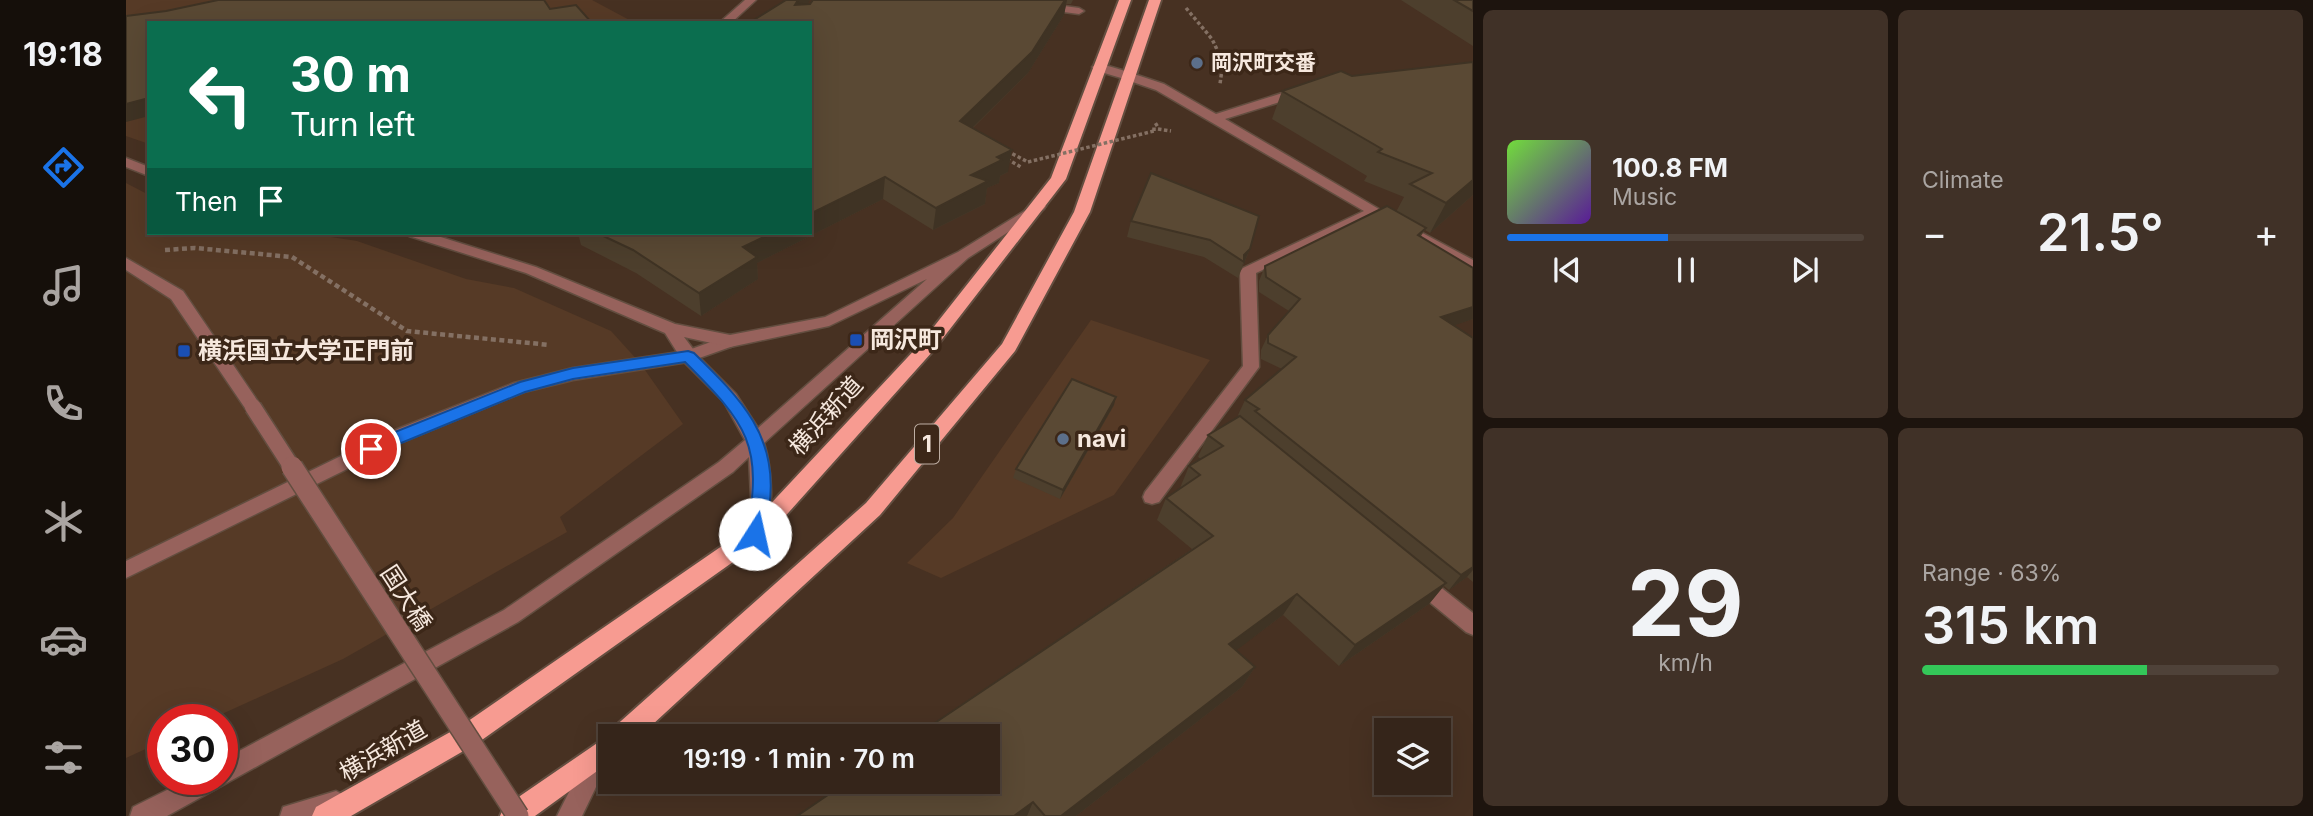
<!DOCTYPE html>
<html lang="en">
<head>
<meta charset="utf-8">
<style>
	body { margin:0; font-family:Inter,"Noto Sans JP",sans-serif; background:#403127; color:#f1f3f6; height:100vh; display:flex; flex-direction:column; font-size:26px; white-space:nowrap }
	* { box-sizing:border-box; margin:0 }
	p { font-size:23px; color:#aaa5a2 }
	.icon { flex:none; width:38px; height:38px; fill:none; stroke:currentColor; stroke-width:2; stroke-linecap:round; stroke-linejoin:round }
	.map { position:relative; flex:1; overflow:hidden }
	.details { display:flex; flex-direction:column; gap:10px; padding:10px; background:#1d140e; width:840px }
	.details>* { flex:none }
	.guide { position:absolute; left:21px; top:21px; width:665px; height:214px; border-radius:0px; box-shadow:0 7px 28px #0002,0 0 0 2px #4f4239; background:#0b6e4f; color:#fff; overflow:hidden }
	.tools { position:absolute; left:1248px; top:718px; display:grid; gap:14px }
	.tools a { display:grid; place-items:center; width:77px; height:77px; border-radius:0px; background:#35251a; box-shadow:0 7px 28px #0002,0 0 0 2px #4f4239; font-size:35px }
	.speed { position:absolute; left:21px; top:704px; display:flex; gap:14px; font-size:35px; font-weight:700; text-align:center }
	.speed>* { display:grid; place-content:center; width:91px; height:91px; border-radius:50%; background:#35251a; box-shadow:0 7px 28px #0002,0 0 0 2px #4f4239; line-height:1 }
	.speed .limit { border:10px solid #d22; background:#fff; color:#111 }
	.pin { position:absolute; display:grid; place-items:center; width:60px; height:60px; color:#fff; margin:-30px; border:4px solid #fff; border-radius:50%; box-shadow:0 2px 7px #0007 }
	.me { position:absolute; width:77px; margin:-38px; rotate:10deg; stroke-linejoin:round; filter:drop-shadow(0 0 5px #0008) }
	.turn { display:flex; align-items:center; gap:24px; height:147px; padding:0 28px; font-size:32px }
	.turn .icon { width:91px; height:91px; stroke-width:2.5 }
	.turn b { display:block; font-size:49px; line-height:60px }
	.then { display:flex; align-items:center; height:66px; padding:0 28px; background:#0003; gap:14px; font-size:26px }
	.big { font-size:52px; font-weight:600; line-height:1.1 }
	.details .card { flex:1; display:flex; flex-direction:column; justify-content:center; gap:10px; min-width:0; padding:0 24px; border-radius:10px; background:#403127 }
	.details .dial { align-items:center; gap:0 }
	.dial b { font-size:91px; line-height:1 }
	.song { display:flex; align-items:center; gap:21px }
	.cover { width:84px; height:84px; border-radius:10px; background:linear-gradient(135deg,hsl(100 70% 55%),hsl(270 70% 35%)) }
	.played { height:7px; border-radius:4px; background:linear-gradient(90deg,#1a73e8 45%,#4f4239 45%) }
	.keys { display:flex; justify-content:space-around; direction:ltr }
	.heat { display:flex; justify-content:space-between; align-items:center; font-size:38px; direction:ltr }
	.charge { height:10px; border-radius:5px; background:linear-gradient(90deg,#34c759 63%,#4f4239 0) }
	.details .tiles { flex:1; display:grid; gap:10px; grid-template-columns:repeat(2,1fr) }
	.trip { position:absolute; left:472px; top:724px; width:402px; height:70px; border-radius:0px; background:#35251a; box-shadow:0 7px 28px #0002,0 0 0 2px #4f4239; font-weight:600; line-height:70px; text-align:center }
	main { display:flex; flex:1; min-height:0 }
	.menu { display:flex; flex-direction:column; width:126px; justify-content:space-around; align-items:center; background:#150f0a; color:#aaa5a2 }
	.menu .icon { width:49px; height:49px }
	.menu .selected { color:#1a73e8 }
	.menu b { font-size:32px; color:#f1f3f6 }
	.map>svg:first-child { display:block }
	.built { fill:#563a26 }
	.lines { fill:none; stroke-linecap:round; stroke-linejoin:round }
	.service-casing { stroke:#634e40; stroke-width:3 }
	.minor-casing { stroke:#634e40; stroke-width:3 }
	.tertiary-casing { stroke:#634e40; stroke-width:3 }
	.trunk-casing { stroke:#634e40; stroke-width:4 }
	.path-far1 { stroke:#847063; stroke-width:3.5; stroke-dasharray:3.5 2.5; stroke-linecap:butt }
	.path { stroke:#847063; stroke-width:4.5; stroke-dasharray:5 3.5; stroke-linecap:butt }
	.service { fill:#97625c; fill-rule:evenodd }
	.minor { fill:#97625c; fill-rule:evenodd }
	.tertiary { fill:#97625c; fill-rule:evenodd }
	.trunk { fill:#f79b91; fill-rule:evenodd }
	.service-bridge-far1-casing { stroke:#634e40; stroke-width:19; stroke-linecap:butt }
	.service-bridge-casing { stroke:#634e40; stroke-width:24; stroke-linecap:butt }
	.path-bridge { stroke:#847063; stroke-width:3.5; stroke-dasharray:3.5 2.5; stroke-linecap:butt }
	.service-bridge-far1 { stroke:#97625c; stroke-width:16 }
	.service-bridge { stroke:#97625c; stroke-width:21 }
	.wall { fill:#4d3f2d }
	.shaded-wall { fill:#3f3324 }
	.building { fill:#5a4934; stroke:#3f3324; stroke-width:2 }
	.route { fill:#1a73e8; stroke:#114b97; stroke-width:2 }
	.service-dot { fill:#5c6f8a; stroke:#3c2718; stroke-width:2.5 }
	.transit-dot { fill:#1a4fb4; stroke:#3c2718; stroke-width:2.5 }
	.labels { text-anchor:middle; stroke-width:7; stroke-linejoin:round; paint-order:stroke }
	.far-poi-label { font-size:21px; font-weight:bold; fill:#f6e8de; stroke:#3c2718; text-anchor:start }
	.shield { fill:#3c2718; stroke:#beaea3; stroke-width:2 }
	.shield-label { font-size:23px; font-weight:bold; fill:#f6e8de }
	.poi-label { font-size:24px; font-weight:bold; fill:#f6e8de; stroke:#3c2718; text-anchor:start }
	.street-label { font-size:24px; fill:#f6e8de; stroke:#3c2718 }
</style>
</head>
<body>
<main>
<nav class="menu">
<b>19:18</b>
<svg class="icon selected" aria-label="directions" viewBox="0 0 24 24"><path d="M12 3l9 9-9 9-9-9zM9 14v-3h6M13 9l2 2-2 2"/></svg>
<svg class="icon" aria-label="music" viewBox="0 0 24 24"><path d="M9 18V5l10-2v13"/><circle cx="6" cy="18" r="3"/><circle cx="16" cy="16" r="3"/></svg>
<svg class="icon" aria-label="phone" viewBox="0 0 24 24"><path d="M5 4h4l2 5-3 2q2 4 5 5l2-3 5 2v4C11 20 4 13 5 4z"/></svg>
<svg class="icon" aria-label="climate" viewBox="0 0 24 24"><path d="M12 3v18M4 7l16 10M4 17L20 7"/></svg>
<svg class="icon" aria-label="car" viewBox="0 0 24 24"><path d="M5 17H2v-5l4-1 3-4h7l3 4 3 1v5h-3M9 17h6M6 11h13"/><circle cx="7" cy="17" r="2"/><circle cx="17" cy="17" r="2"/></svg>
<svg class="icon" aria-label="filters" viewBox="0 0 24 24"><path d="M4 7h16M4 17h16"/><circle cx="9" cy="7" r="2"/><circle cx="15" cy="17" r="2"/></svg>
</nav>
<div class="map">
<svg width="1347" height="816" viewBox="0 0 1347 816">
	<rect width="100%" height="100%" fill="#473122"/>
	<g class="built">
		<polygon points="0,0 466,0 509,23 23,23 23,144 0,136"/>
		<polygon points="0,183 23,195 23,233 179,233 231,241 340,279 388,288 485,331 514,363 557,424 434,517 441,532 217,659 85,719 37,719 37,741 0,758"/>
		<polygon points="965,320 1084,360 988,495 815,578 781,563 827,518"/>
	</g>
	<g class="lines">
		<defs>
			<g id="service">
				<polygon points="619,0 630,0 605,23 593,23"/>
				<polygon points="864,0 894,0 953,8 958,11 953,14 869,3"/>
				<polygon points="0,258 57,291 133,403 136,407 133,411 121,411 45,299 0,270"/>
				<polygon points="604,335 612,341 610,345 562,362 447,380 398,392 276,442 0,578 0,561 264,432 388,383 447,368 560,351"/>
				<polygon points="472,747 480,750 484,758 456,816 431,816 464,750"/>
			</g>
			<g id="minor">
				<polygon points="1002,72 1038,84 1090,114 1172,88 1180,88 1180,94 1099,119 1263,215 1256,219 1249,217 1130,273 1133,367 1033,502 1026,504 1019,502 1017,497 1019,492 1117,366 1114,271 1117,268 1238,211 1030,90 998,79 998,73"/>
				<polygon points="0,158 23,167 23,176 0,167"/>
				<path d="M913,202L920,206L918,209L842,258L638,443C646,468 649,516 637,540L630,542L623,540L620,534L625,497L623,457L607,472L392,622L41,816H4L7,807L63,779H96V760L378,610L593,462L619,440L598,402L556,360L539,333L400,273L283,236L281,233H302L410,267L549,324L604,335L699,317L832,252ZM801,279L632,428L610,394L573,357L558,337L604,347L703,326Z"/>
				<polygon points="1287,228 1347,260 1347,271 1282,235 1280,232"/>
				<polygon points="1291,571 1298,574 1347,613 1347,635 1340,632 1284,586 1281,580 1284,574"/>
			</g>
			<g id="tertiary">
				<polygon points="972,63 1006,73 1008,76 1002,80 968,70 966,67"/>
				<polygon points="210,791 218,795 222,803 218,811 206,816 154,816 157,807"/>
			</g>
			<g id="trunk">
				<polygon points="993,0 1005,0 940,179 807,351 638,540 353,742 225,816 186,816 190,807 335,726 622,528 795,343 925,178"/>
				<polygon points="1023,0 1035,0 964,212 889,351 754,515 513,737 485,737 485,761 409,816 374,816 378,807 483,735 486,729 740,503 876,344 948,212"/>
			</g>
		</defs>
		<use href="#service" class="service-casing"/>
		<use href="#minor" class="minor-casing"/>
		<use href="#tertiary" class="tertiary-casing"/>
		<use href="#trunk" class="trunk-casing"/>
		<g class="path-far1">
			<polyline points="1060,8 1086,39 1097,62 1094,84"/>
			<polyline points="1032,129 1045,131"/>
			<polyline points="1028,131 1028,126 1033,123"/>
			<polyline points="881,151 902,162"/>
			<polyline points="881,159 895,167"/>
		</g>
		<polyline class="path" points="39,250 69,248 166,257 281,331 424,345"/>
		<use href="#service" class="service"/>
		<use href="#minor" class="minor"/>
		<use href="#tertiary" class="tertiary"/>
		<use href="#trunk" class="trunk"/>
		<defs>
			<polyline id="service-bridge-far1" points="127,407 167,469"/>
			<polyline id="service-bridge" points="166,467 392,816"/>
		</defs>
		<use href="#service-bridge-far1" class="service-bridge-far1-casing"/>
		<use href="#service-bridge" class="service-bridge-casing"/>
		<polyline class="path-bridge" points="902,162 1028,131"/>
		<use href="#service-bridge-far1" class="service-bridge-far1"/>
		<use href="#service-bridge" class="service-bridge"/>
	</g>
	<g class="wall">
		<polygon points="684,0 681,4 684,4 687,0 947,0 945,4 940,4 938,15 902,73 847,128 882,172 874,176 873,183 861,188 859,204 807,230 757,199 631,263 632,279 575,316 510,273 455,245 452,233 684,233 623,23"/>
		<polygon points="1275,0 1347,0 1347,46"/>
		<polygon points="1156,91 1347,195 1304,233 1299,230 1295,236 1347,319 1328,325 1347,338 1347,582 1341,577 1323,590 1318,586 1303,604 1213,666 1157,615 1110,650 1129,667 1116,687 950,816 671,816 1066,549 1031,520 1040,498 1054,488 1063,466 1075,459 1072,457 1082,435 1113,416 1112,415 1119,400 1156,369 1135,359 1135,350 1142,335 1163,311 1133,292 1133,281 1139,266 1270,212 1278,197 1238,181 1241,176 1146,119"/>
		<polygon points="1005,221 1124,249 1112,278 1078,257 1001,237"/>
		<polygon points="988,405 934,499 887,478 890,469"/>
	</g>
	<g class="shaded-wall">
		<polygon points="672,0 684,0 671,23 669,5"/>
		<polygon points="939,0 941,0 938,15 902,73 831,143 834,121"/>
		<polygon points="23,98 23,116 0,122 0,104"/>
		<polygon points="886,150 882,172 874,176 873,183 861,188 859,204 807,230 810,208 845,175 871,157"/>
		<polygon points="759,177 757,199 631,263 632,279 575,316 573,293 617,247 646,233 684,233 684,214"/>
		<polygon points="1347,180 1347,195 1304,233 1320,203"/>
		<polygon points="1124,249 1117,265 1116,266 1118,262 1118,255"/>
		<polygon points="1347,307 1347,319 1306,333 1315,317"/>
		<polygon points="990,397 988,405 934,499 937,490"/>
		<polygon points="1347,567 1347,570 1341,577 1323,590 1335,575"/>
		<polygon points="1320,583 1303,604 1213,666 1229,645"/>
		<polygon points="1171,594 1157,615 1091,665 1103,644"/>
		<polygon points="1129,667 1116,687 950,816 935,816"/>
		<polygon points="907,802 901,816 888,816"/>
	</g>
	<g class="building">
		<polygon points="92,0 418,0 424,9 450,5 466,23 23,23 23,98 0,104 0,16 40,11"/>
		<polygon points="660,0 672,0 669,5 684,4 687,0 939,0 906,52 834,121 886,150 871,157 876,160 845,175 862,181 810,208 759,177 684,214 684,23 623,23"/>
		<polygon points="1328,0 1347,0 1347,11"/>
		<polygon points="1347,62 1347,180 1320,203 1284,184 1306,173 1252,152 1256,149 1156,91 1215,71 1226,76"/>
		<polygon points="1025,173 1133,216 1124,249 1118,255 1118,262 1084,240 1005,221"/>
		<polygon points="1261,206 1300,228 1292,235 1347,268 1347,307 1315,317 1347,338 1347,567 1335,575 1129,411 1133,409 1119,400 1170,357 1142,343 1142,335 1174,299 1140,277 1139,266"/>
		<polygon points="471,233 646,233 617,247 631,257 573,293 507,250"/>
		<polygon points="946,379 990,397 937,490 890,469"/>
		<polygon points="1114,416 1320,583 1229,645 1171,594 1103,644 1129,667 935,816 919,816 907,802 888,816 671,816 721,782 863,782 863,737 788,737 1087,536 1040,498 1074,475 1063,466 1097,446 1082,435"/>
	</g>
	<path class="route" d="M562,351L568,353C614,398 654,437 643,508C641,518 641,530 636,540L629,542L623,540L621,534C637,444 622,425 559,362L447,379L399,392L251,453H239L237,449L239,444L394,382L447,368Z"/>
	<g class="service-dot">
		<circle cx="1071" cy="63" r="7"/>
		<circle cx="937" cy="439" r="7"/>
	</g>
	<g class="transit-dot">
		<rect x="723" y="333" width="14" height="14" rx="3.5"/>
		<rect x="51" y="344" width="14" height="14" rx="3.5"/>
	</g>
	<g class="labels">
		<g class="far-poi-label">
			<text x="1085" y="70">岡沢町交番</text>
		</g>
		<rect class="shield" x="789" y="424.5" width="24" height="39" rx="5"/>
		<g class="shield-label">
			<text x="801" y="452">1</text>
		</g>
		<g class="poi-label">
			<text x="744" y="348">岡沢町</text>
			<text x="72" y="359">横浜国立大学正門前</text>
			<text x="951" y="447">navi</text>
		</g>
		<g class="street-label">
			<text transform="translate(700 416) rotate(-48)" y="8">横浜新道</text>
			<text transform="translate(280 598) rotate(57)" y="8">国大橋</text>
			<text transform="translate(257 751) rotate(-30)" y="8">横浜新道</text>
		</g>
	</g>
</svg>
<div class="tools">
<a><svg class="icon" aria-label="layers" viewBox="0 0 24 24"><path d="M12 4l9 5-9 5-9-5zM3 14l9 5 9-5"/></svg></a>
</div>
<div class="speed"><div class="limit">30</div></div>
<div class="pin" style="left:245px;top:449px;background:#d93025"><svg class="icon" aria-label="arrive" viewBox="0 0 24 24"><path d="M6 21V4h12l-3 4 3 4H6"/></svg></div>
<svg class="me" style="left:629px;top:534px" viewBox="-20 -20 40 40"><circle r="19" fill="#fff"/><path d="M0-13L10 11 0 6-10 11z" fill="#1a73e8"/></svg>
<div class="trip">19:19 · 1 min · 70 m</div>
<div class="guide">
<div class="turn"><svg class="icon" aria-label="left" viewBox="0 0 24 24"><path d="M17 20v-9H6M10 6l-5 5 5 5"/></svg><div><b>30 m</b>Turn left</div></div>
<div class="then">Then<svg class="icon" aria-label="arrive" viewBox="0 0 24 24"><path d="M6 21V4h12l-3 4 3 4H6"/></svg></div>
</div>
</div>
<section class="details">
<div class="tiles">
<div class="card">
<div class="song"><i class="cover"></i><div><b>100.8 FM</b><p>Music</p></div></div>
<div class="played"></div>
<div class="keys"><svg class="icon" aria-label="previous" viewBox="0 0 24 24"><path d="M18 5L8 12l10 7zM5 5v14"/></svg><svg class="icon" aria-label="pause" viewBox="0 0 24 24"><path d="M8 5v14M16 5v14"/></svg><svg class="icon" aria-label="next" viewBox="0 0 24 24"><path d="M6 5l10 7-10 7zM19 5v14"/></svg></div>
</div>
<div class="card"><p>Climate</p>
<div class="heat"><a>−</a><b class="big">21.5°</b><a>+</a></div>
</div>
<div class="card dial"><b>29</b><p>km/h</p></div>
<div class="card"><p>Range · 63%</p><b class="big">315 km</b><div class="charge"></div></div>
</div>
</section>
</main>
</body>
</html>
